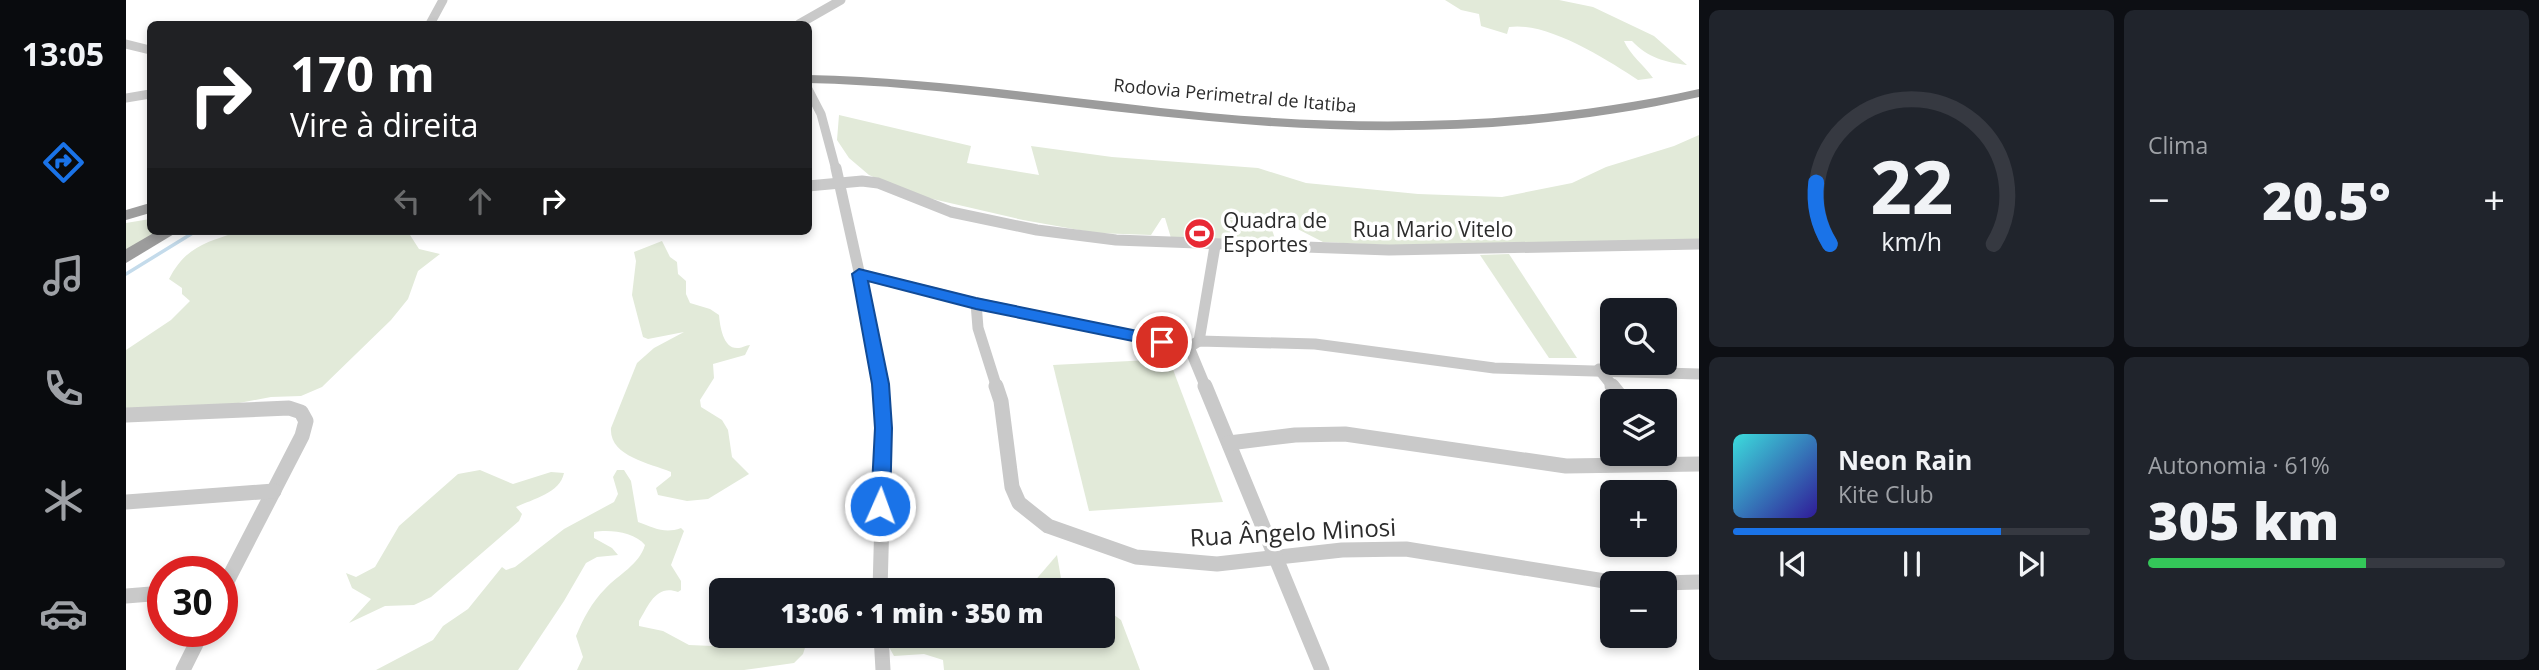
<!DOCTYPE html>
<html lang="pt">
<head>
<meta charset="utf-8">
<style>
	body { margin:0; font-family:"Open Sans",sans-serif; background:#20242c; color:#f1f3f6; height:100vh; display:flex; flex-direction:column; font-size:26px; white-space:nowrap }
	* { box-sizing:border-box; margin:0 }
	p { font-size:23px; color:#9ea1a6 }
	.icon { flex:none; width:38px; height:38px; fill:none; stroke:currentColor; stroke-width:2; stroke-linecap:round; stroke-linejoin:round }
	.map { position:relative; flex:1; overflow:hidden }
	.sheet { display:flex; flex-direction:column; gap:10px; padding:10px; background:#0d0f14; width:840px }
	.sheet>* { flex:none }
	.hud { position:absolute; left:21px; top:21px; width:665px; height:214px; border-radius:10px; box-shadow:0 4px 10px #0003; background:#202124; color:#fff; overflow:hidden }
	.controls { position:absolute; left:1474px; top:298px; display:grid; gap:14px }
	.controls a { display:grid; place-items:center; width:77px; height:77px; border-radius:10px; background:#171b24; box-shadow:0 4px 10px #0003; font-size:35px }
	.speed { position:absolute; left:21px; top:556px; display:flex; gap:14px; font-size:35px; font-weight:700; text-align:center }
	.speed>* { display:grid; place-content:center; width:91px; height:91px; border-radius:50%; background:#171b24; box-shadow:0 4px 10px #0003; line-height:1 }
	.speed .limit { border:10px solid #d22; background:#fff; color:#111 }
	.pin { position:absolute; display:grid; place-items:center; width:60px; height:60px; color:#fff; margin:-30px; border:4px solid #fff; border-radius:50%; box-shadow:0 2px 7px #0007 }
	.me { position:absolute; width:77px; margin:-38px; rotate:2deg; stroke-linejoin:round; filter:drop-shadow(0 0 5px #0008) }
	.turn { display:flex; align-items:center; gap:24px; height:147px; padding:0 28px; font-size:32px }
	.turn .icon { width:91px; height:91px; stroke-width:2.5 }
	.turn b { display:block; font-size:49px; line-height:60px }
	.lanes { display:flex; align-items:center; height:66px; padding:0 28px; background:#0003; justify-content:center; gap:35px; direction:ltr }
	.lanes .off { opacity:.35 }
	.big { font-size:52px; font-weight:800; line-height:1.1 }
	.sheet .card { flex:1; display:flex; flex-direction:column; justify-content:center; gap:10px; min-width:0; padding:0 24px; border-radius:10px; background:#20242c }
	.sheet .dial { align-items:center; gap:0 }
	.dial svg { height:182px; overflow:visible; fill:none; stroke:#363941; stroke-width:7; stroke-linecap:round; text-anchor:middle }
	.dial text { fill:#f1f3f6; stroke:none }
	.song { display:flex; align-items:center; gap:21px }
	.cover { width:84px; height:84px; border-radius:10px; background:linear-gradient(135deg,hsl(180 70% 55%),hsl(250 70% 35%)) }
	.played { height:7px; border-radius:4px; background:linear-gradient(90deg,#1a73e8 75%,#363941 75%) }
	.keys { display:flex; justify-content:space-around; direction:ltr }
	.heat { display:flex; justify-content:space-between; align-items:center; font-size:38px; direction:ltr }
	.charge { height:10px; border-radius:5px; background:linear-gradient(90deg,#34c759 61%,#363941 0) }
	.sheet .tiles { flex:1; display:grid; gap:10px; grid-template-columns:repeat(2,1fr) }
	.trip { position:absolute; left:583px; top:578px; width:406px; height:70px; border-radius:10px; background:#171b24; box-shadow:0 4px 10px #0003; font-weight:800; line-height:70px; text-align:center }
	main { display:flex; flex:1; min-height:0 }
	.tab-bar { display:flex; flex-direction:column; width:126px; justify-content:space-around; align-items:center; background:#090b0e; color:#9ea1a6 }
	.tab-bar .icon { width:49px; height:49px }
	.tab-bar .current { color:#1a73e8 }
	.tab-bar b { font-size:32px; color:#f1f3f6 }
	.map>svg:first-child { display:block }
	.green { fill:#e2ead9 }
	.lines { fill:none; stroke-linecap:round; stroke-linejoin:round }
	.stream { stroke:#c4dbeb; stroke-width:3.5 }
	.minor-far2 { stroke:#c9c9c9; stroke-width:9 }
	.minor-far1 { stroke:#c9c9c9; stroke-width:11 }
	.minor { stroke:#c9c9c9; stroke-width:15 }
	.trunk { fill:#9c9c9c; fill-rule:evenodd }
	.route { fill:#1a73e8; stroke:#114b97; stroke-width:2 }
	.labels { text-anchor:middle; stroke-width:7; stroke-linejoin:round; paint-order:stroke }
	.far-street-label { font-size:18px; fill:#2c2c2c; stroke:#fff }
	.poi-label { font-size:21px; fill:#2c2c2c; stroke:#fff; text-anchor:start }
	.street-label { font-size:21px; fill:#2c2c2c; stroke:#fff }
	.near-street-label { font-size:24px; fill:#2c2c2c; stroke:#fff }
</style>
</head>
<body>
<main>
<nav class="tab-bar">
<b>13:05</b>
<svg class="icon current" aria-label="directions" viewBox="0 0 24 24"><path d="M12 3l9 9-9 9-9-9zM9 14v-3h6M13 9l2 2-2 2"/></svg>
<svg class="icon" aria-label="music" viewBox="0 0 24 24"><path d="M9 18V5l10-2v13"/><circle cx="6" cy="18" r="3"/><circle cx="16" cy="16" r="3"/></svg>
<svg class="icon" aria-label="phone" viewBox="0 0 24 24"><path d="M5 4h4l2 5-3 2q2 4 5 5l2-3 5 2v4C11 20 4 13 5 4z"/></svg>
<svg class="icon" aria-label="climate" viewBox="0 0 24 24"><path d="M12 3v18M4 7l16 10M4 17L20 7"/></svg>
<svg class="icon" aria-label="car" viewBox="0 0 24 24"><path d="M5 17H2v-5l4-1 3-4h7l3 4 3 1v5h-3M9 17h6M6 11h13"/><circle cx="7" cy="17" r="2"/><circle cx="17" cy="17" r="2"/></svg>
</nav>
<div class="map">
<svg width="1573" height="670" viewBox="0 0 1573 670">
	<rect width="100%" height="100%" fill="#fff"/>
	<g class="green">
		<path d="M1319,0H1433L1467,7L1528,36L1561,65C1539,62 1522,58 1506,41H1498C1504,55 1518,65 1527,78L1512,80C1482,60 1421,21 1383,27L1381,34L1355,26L1353,14L1335,10Z"/>
		<polygon points="713,115 845,146 841,163 913,175 905,146 986,157 1132,168 1180,183 1292,194 1376,197 1446,183 1480,167 1548,146 1573,135 1573,239 1300,247 1197,242 1150,218 1099,219 1107,239 1045,238 1039,218 1036,218 1025,235 970,233 897,220 785,194 743,175 723,158 711,140"/>
		<polygon points="24,219 24,231 39,231 0,253 0,223"/>
		<polygon points="1104,220 1143,220 1149,239 1110,238"/>
		<path d="M113,231H272L284,235L293,249L314,254L292,271L282,299L265,320L196,387L175,396L145,397L97,406L0,413V350L45,320L64,301L56,294V288L43,279C60,246 80,243 113,231Z"/>
		<path d="M536,241L544,257L551,262L552,274L560,281V294L564,303L584,309L593,315C594,326 597,350 613,348C616,348 620,345 624,345L619,355L587,364L588,378L574,400L575,407L596,420L602,430L606,457L623,474L582,499L561,501L532,495L530,488L545,476V472C523,463 483,456 485,428L511,363L528,348L558,332L522,339L517,337L506,295L510,261L508,252Z"/>
		<polygon points="1383,254 1451,358 1423,358 1354,255"/>
		<polygon points="1043,359 1097,502 963,511 927,365"/>
		<path d="M354,470L387,484L425,472L438,473C434,493 407,499 390,507L396,514L393,521L305,597L288,605L259,606L223,623L245,599L226,588L220,573L230,577L249,567L273,526L332,474Z"/>
		<path d="M491,470H498L505,481L512,522C528,528 539,534 555,528L558,531L545,565L555,581V590L552,592C530,584 523,605 513,621V626L537,631L563,645L587,646L613,635H683L677,654L668,663L618,670H451L457,657L450,636C457,619 466,602 479,589C493,574 513,565 519,545C509,532 483,529 468,532V538L486,548L492,555L471,557L460,563L438,601L392,670H250L307,640L317,626L342,609L376,567L380,570L389,567L438,529L488,502L492,494L487,477Z"/>
		<polygon points="931,555 937,590 901,590"/>
		<polygon points="977,607 995,620 1014,670 818,670 817,660 798,654 768,656 763,647 804,635 976,635"/>
	</g>
	<g class="lines">
		<polyline class="stream" points="0,274 70,231"/>
		<g class="minor-far2">
			<polyline points="304,24 317,0"/>
			<polyline points="673,24 715,0"/>
			<polyline points="0,44 24,50"/>
			<polyline points="682,89 695,114 710,170"/>
			<polyline points="0,98 24,94"/>
		</g>
		<g class="minor-far1">
			<polyline points="710,168 742,312 754,388"/>
			<polyline points="682,186 736,181 752,183 825,212 911,230 990,240 1263,250 1573,244"/>
			<polyline points="733,274 850,303 1063,347 1073,341 1189,344 1368,368 1573,374"/>
			<polyline points="850,303 852,328 871,388"/>
			<polyline points="1073,341 1089,246"/>
			<polyline points="1063,347 1080,388"/>
			<polyline points="1473,369 1488,388"/>
		</g>
		<g class="minor">
			<polyline points="754,386 758,446 754,590"/>
			<polyline points="870,386 875,401 886,487 893,503 922,526 1010,557 1091,564 1216,550 1280,549 1491,583"/>
			<polyline points="1079,386 1196,670"/>
			<polyline points="1486,386 1498,401"/>
			<polyline points="0,415 163,408 175,412 180,421 176,436 96,591"/>
			<polyline points="1103,443 1169,435 1219,434 1440,466 1573,464"/>
			<polyline points="0,502 148,491"/>
			<polyline points="1535,583 1573,582"/>
			<polyline points="0,596 37,593"/>
			<polyline points="755,635 757,670"/>
			<polyline points="57,670 76,632"/>
		</g>
		<g class="trunk">
			<path d="M682,75C817,78 949,100 1083,113C1248,128 1411,125 1573,89V97C1411,134 1248,137 1083,121C949,109 817,86 682,83Z"/>
			<polygon points="24,203 24,213 0,220 0,210"/>
			<polygon points="31,231 53,231 0,263 0,249"/>
		</g>
	</g>
	<polygon class="route" points="733,269 850,298 1036,336 1044,342 1036,347 850,309 742,281 763,384 766,428 764,506 761,512 754,514 748,512 745,506 749,428 746,384 726,274"/>
	<defs>
		<symbol id="stadium-disc" viewBox="-11 -11 22 22"><circle r="9.5" fill="#e82934" stroke="#fff"/><path d="M0-5a6.5 5 0 1 0 0 10a6.5 5 0 1 0 0-10ZM-3.5-1.8h7v3.6h-7Z" fill="#fff"/></symbol>
	</defs>
	<g fill-rule="evenodd">
		<use href="#stadium-disc" x="1056" y="216" width="35" height="35"/>
	</g>
	<g class="labels">
		<g class="far-street-label">
			<text transform="translate(1109 96) rotate(5)" y="6">Rodovia Perimetral de Itatiba</text>
		</g>
		<g class="poi-label">
			<text x="1097" y="228">Quadra de<tspan x="1097" dy="24">Esportes</tspan></text>
		</g>
		<g class="street-label">
			<text x="1307" y="237">Rua Mario Vitelo</text>
		</g>
		<g class="near-street-label">
			<text transform="translate(1167 533) rotate(-3)" y="8">Rua Ângelo Minosi</text>
		</g>
	</g>
</svg>
<div class="controls">
<a><svg class="icon" aria-label="search" viewBox="0 0 24 24"><circle cx="10" cy="10" r="6"/><path d="M15 15l6 6"/></svg></a>
<a><svg class="icon" aria-label="layers" viewBox="0 0 24 24"><path d="M12 4l9 5-9 5-9-5zM3 14l9 5 9-5"/></svg></a>
<a>+</a>
<a>−</a>
</div>
<div class="speed"><div class="limit">30</div></div>
<div class="pin" style="left:1036px;top:342px;background:#d93025"><svg class="icon" aria-label="arrive" viewBox="0 0 24 24"><path d="M6 21V4h12l-3 4 3 4H6"/></svg></div>
<svg class="me" style="left:754px;top:506px" viewBox="-20 -20 40 40"><circle r="17" fill="#1a73e8" stroke="#fff" stroke-width="3"/><path d="M0-11L8 9 0 5-8 9z" fill="#fff"/></svg>
<div class="trip">13:06 · 1 min · 350 m</div>
<div class="hud">
<div class="turn"><svg class="icon" aria-label="right" viewBox="0 0 24 24"><path d="M7 20v-9h11M14 6l5 5-5 5"/></svg><div><b>170 m</b>Vire à direita</div></div>
<div class="lanes"><svg class="icon off" aria-label="left" viewBox="0 0 24 24"><path d="M17 20v-9H6M10 6l-5 5 5 5"/></svg><svg class="icon off" aria-label="ahead" viewBox="0 0 24 24"><path d="M12 20V5M6 11l6-6 6 6"/></svg><svg class="icon" aria-label="right" viewBox="0 0 24 24"><path d="M7 20v-9h11M14 6l5 5-5 5"/></svg></div>
</div>
</div>
<section class="sheet">
<div class="tiles">
<div class="card dial"><svg viewBox="0 0 100 80">
<path d="M14 69A42 42 0 1 1 86 69"/>
<path d="M14 69A42 42 0 0 1 8 42" stroke="#1a73e8"/>
<text x="50" y="56" font-size="32" font-weight="700">22</text>
<text x="50" y="72" font-size="11">km/h</text>
</svg></div>
<div class="card"><p>Clima</p>
<div class="heat"><a>−</a><b class="big">20.5°</b><a>+</a></div>
</div>
<div class="card">
<div class="song"><i class="cover"></i><div><b>Neon Rain</b><p>Kite Club</p></div></div>
<div class="played"></div>
<div class="keys"><svg class="icon" aria-label="previous" viewBox="0 0 24 24"><path d="M18 5L8 12l10 7zM5 5v14"/></svg><svg class="icon" aria-label="pause" viewBox="0 0 24 24"><path d="M8 5v14M16 5v14"/></svg><svg class="icon" aria-label="next" viewBox="0 0 24 24"><path d="M6 5l10 7-10 7zM19 5v14"/></svg></div>
</div>
<div class="card"><p>Autonomia · 61%</p><b class="big">305 km</b><div class="charge"></div></div>
</div>
</section>
</main>
</body>
</html>
